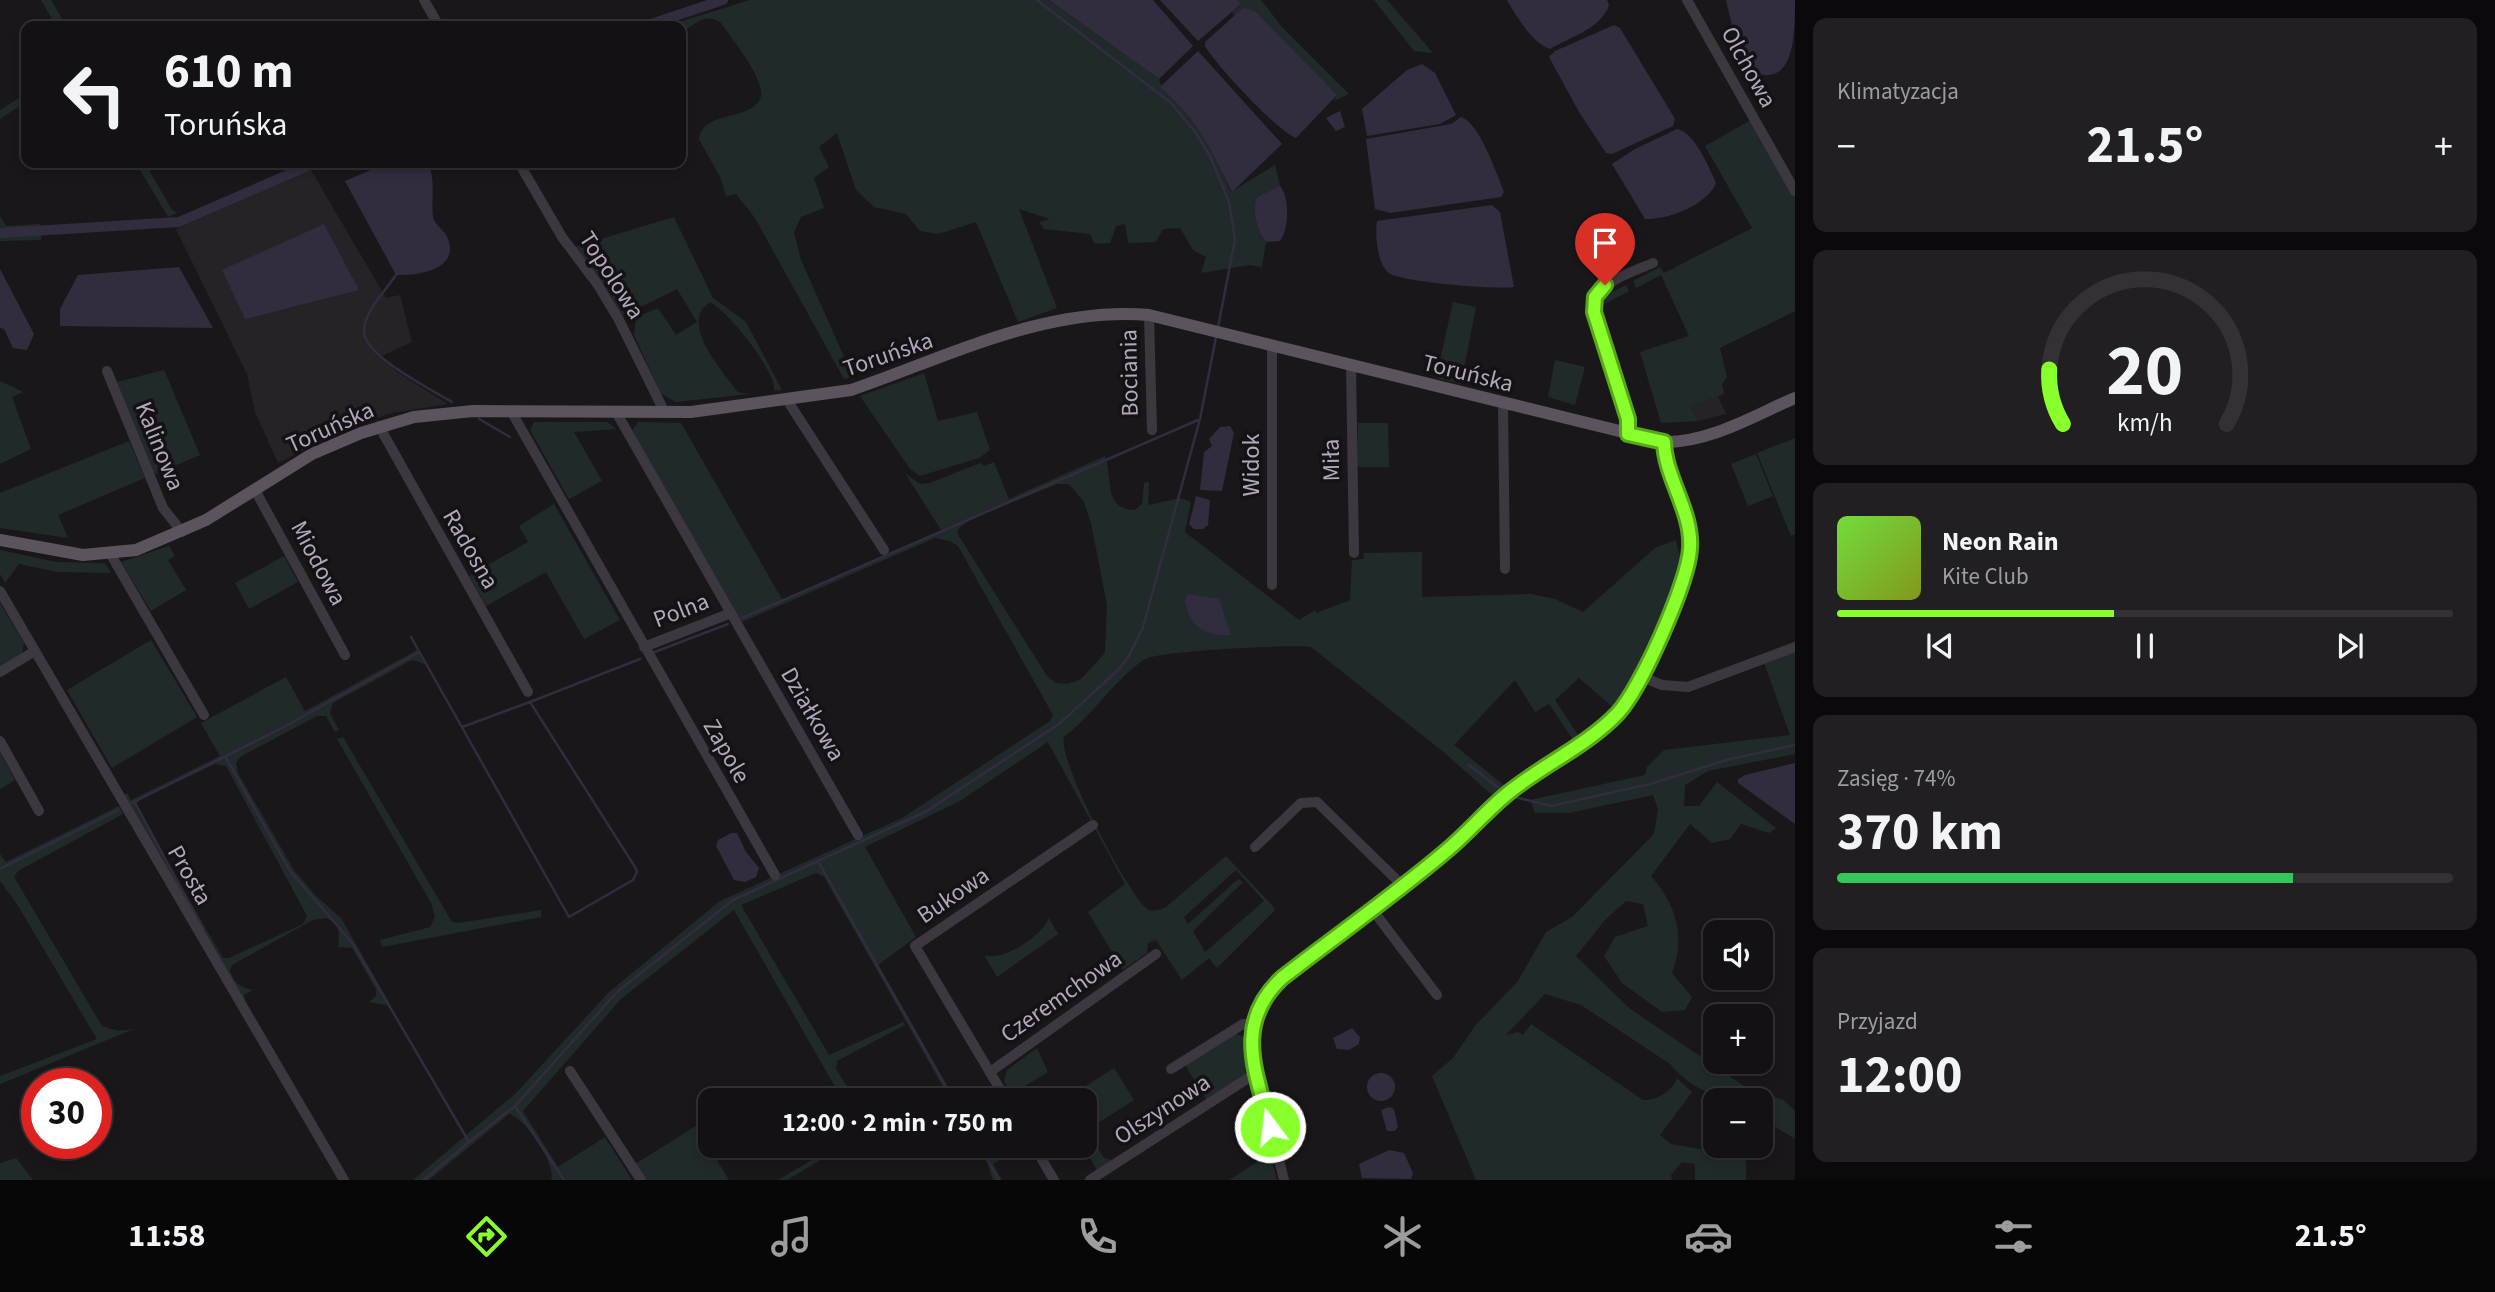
<!DOCTYPE html>
<html lang="pl">
<head>
<meta charset="utf-8">
<style>
	body { margin:0; font-family:"Source Sans 3",sans-serif; background:#211f22; color:#f1f3f6; height:100vh; display:flex; flex-direction:column; font-size:26px; white-space:nowrap }
	* { box-sizing:border-box; margin:0 }
	p { font-size:23px; color:#9d9da0 }
	.icon { flex:none; width:38px; height:38px; fill:none; stroke:currentColor; stroke-width:2; stroke-linecap:round; stroke-linejoin:round }
	.map { position:relative; flex:1; overflow:hidden }
	.drawer { display:flex; flex-direction:column; gap:18px; padding:18px; background:#0b090b; width:700px }
	.drawer>* { flex:none }
	.hud { position:absolute; left:21px; top:21px; width:665px; height:147px; border-radius:14px; box-shadow:0 4px 10px #0003,0 0 0 2px #333134; background:#141114; color:#f1f3f6; overflow:hidden }
	.controls { position:absolute; left:1703px; top:920px; display:grid; gap:14px }
	.controls a { display:grid; place-items:center; width:70px; height:70px; border-radius:14px; background:#141114; box-shadow:0 4px 10px #0003,0 0 0 2px #333134; font-size:35px }
	.speed { position:absolute; left:21px; top:1068px; display:flex; gap:14px; font-size:35px; font-weight:700; text-align:center }
	.speed>* { display:grid; place-content:center; width:91px; height:91px; border-radius:50%; background:#141114; box-shadow:0 4px 10px #0003,0 0 0 2px #333134; line-height:1 }
	.speed .limit { border:10px solid #d22; background:#fff; color:#111 }
	.pin { position:absolute; display:grid; place-items:center; width:60px; height:60px; color:#fff; margin:-72px -30px; border-radius:50% 50% 50% 0; rotate:-45deg; box-shadow:0 0 7px #0007 }
	.pin .icon { rotate:45deg }
	.me { position:absolute; width:77px; margin:-38px; rotate:345deg; stroke-linejoin:round; filter:drop-shadow(0 0 5px #0008) }
	.turn { display:flex; align-items:center; gap:24px; height:147px; padding:0 28px; font-size:32px }
	.turn .icon { width:91px; height:91px; stroke-width:2.5 }
	.turn b { display:block; font-size:49px; line-height:60px }
	.big { font-size:52px; font-weight:700; line-height:1.1 }
	.drawer .card { flex:1; display:flex; flex-direction:column; justify-content:center; gap:10px; min-width:0; padding:0 24px; border-radius:14px; background:#211f22 }
	.drawer .dial { align-items:center; gap:0 }
	.dial svg { height:182px; overflow:visible; fill:none; stroke:#333134; stroke-width:7; stroke-linecap:round; text-anchor:middle }
	.dial text { fill:#f1f3f6; stroke:none }
	.song { display:flex; align-items:center; gap:21px }
	.cover { width:84px; height:84px; border-radius:10px; background:linear-gradient(135deg,hsl(100 70% 55%),hsl(70 70% 35%)) }
	.played { height:7px; border-radius:4px; background:linear-gradient(90deg,#88ff2a 45%,#333134 45%) }
	.keys { display:flex; justify-content:space-around; direction:ltr }
	.heat { display:flex; justify-content:space-between; align-items:center; font-size:38px; direction:ltr }
	.charge { height:10px; border-radius:5px; background:linear-gradient(90deg,#34c759 74%,#333134 0) }
	.trip { position:absolute; left:698px; top:1088px; width:399px; height:70px; border-radius:14px; background:#141114; box-shadow:0 4px 10px #0003,0 0 0 2px #333134; font-weight:700; line-height:70px; text-align:center }
	.menu { display:flex; height:112px; justify-content:space-around; align-items:center; background:#080708; color:#9d9da0 }
	.menu .icon { width:49px; height:49px }
	.menu .on { color:#88ff2a }
	.menu b { font-size:32px; color:#f1f3f6 }
	main { display:flex; flex:1; min-height:0 }
	.map>svg:first-child { display:block }
	.built { fill:#262327 }
	.green { fill:#212a2a; fill-rule:evenodd }
	.water { fill:#322c3f }
	.lines { fill:none; stroke-linecap:round; stroke-linejoin:round }
	.stream { stroke:#322c3f; stroke-width:2.5 }
	.canal { stroke:#322c3f; stroke-width:10 }
	.minor { stroke:#3d383f; stroke-width:10 }
	.major { stroke:#5b545e; stroke-width:12 }
	.route-casing { stroke:#58a61b; stroke-width:18 }
	.route { stroke:#88ff2a; stroke-width:12 }
	.labels { text-anchor:middle; stroke-width:7; stroke-linejoin:round; paint-order:stroke }
	.street-label { font-size:24px; fill:#b3a8bb; stroke:#151215 }
</style>
</head>
<body>
<main>
<div class="map">
<svg width="1795" height="1180" viewBox="0 0 1795 1180">
	<rect width="100%" height="100%" fill="#1a171a"/>
	<g class="built">
		<polygon points="311,170 386,298 400,295 412,342 382,356 397,372 448,404 392,413 350,427 278,463 255,412 247,374 176,229"/>
		<polygon points="1718,396 1726,414 1698,421 1690,406"/>
	</g>
	<g class="green">
		<polygon points="41,0 51,0 66,26 56,26"/>
		<path d="M750,0H1049L1159,79C1162,94 1178,100 1187,110C1208,133 1219,165 1231,192L1275,165L1280,186L1257,197C1251,209 1257,232 1266,242L1262,267L1250,265L1201,273L1206,257L1193,250L1180,228L1163,229L1156,242L1128,243L1125,224L1116,226L1110,243L1095,244L1090,234L1044,229L1039,222L1050,219L1019,209L1057,308L1018,322L976,222L938,234L920,231L906,214L874,207L856,190L837,133L819,147L829,167L814,178L824,208L801,217L794,232L801,260L853,377L844,379L755,218L736,194L726,196L721,179L699,139C703,110 749,122 760,99C768,82 731,38 721,23C705,12 696,24 682,32L681,26H666Z"/>
		<polygon points="1237,0 1261,0 1282,27 1349,94 1334,101 1337,95 1243,8 1235,16 1232,12 1241,5"/>
		<polygon points="1374,0 1387,0 1433,53 1414,51"/>
		<polygon points="26,94 26,102 0,119 0,110"/>
		<polygon points="1751,120 1795,195 1795,311 1720,348 1727,377 1722,384 1724,394 1690,406 1698,421 1661,423 1640,352 1689,336 1661,275 1636,288 1633,281 1660,267 1664,273 1752,228 1705,146"/>
		<polygon points="136,163 145,163 172,210 177,213 168,217"/>
		<polygon points="0,216 6,226 40,224 41,240 0,241"/>
		<path d="M674,217L713,298L746,322L782,390L774,391C778,373 727,310 710,302C678,322 722,371 738,392L749,394L676,402L661,394L634,335L636,317L658,308L676,335L697,322L677,289L622,316L606,287L574,247Z"/>
		<polygon points="1626,285 1629,291 1597,308 1598,299"/>
		<polygon points="1453,302 1476,307 1461,384 1436,378"/>
		<polygon points="1555,360 1585,367 1575,405 1548,397"/>
		<polygon points="164,370 200,455 153,475 117,382"/>
		<polygon points="924,373 938,421 977,412 990,450 979,458 920,476 910,469 860,396"/>
		<polygon points="0,381 23,392 12,397 31,449 0,464"/>
		<polygon points="534,422 607,422 616,429 574,432 602,481 569,499 530,430"/>
		<path d="M638,422L681,423L783,601L941,530L905,473L920,484L930,483L980,463L985,466L994,462L1009,499L1105,456C1113,477 1103,510 1135,510L1142,504L1144,483L1149,482L1148,505L1180,498L1191,502L1185,532L1299,620L1315,610L1316,613L1350,600L1352,560L1363,559L1364,553L1422,552V597L1531,594L1555,599L1583,612L1655,548L1676,540L1678,551L1684,559L1672,591L1616,710L1579,678L1555,700L1580,738L1574,741L1549,704L1535,712L1515,680L1454,745L1505,786L1493,796L1446,754L1311,647C1291,644 1158,651 1145,659C1114,680 1093,715 1064,737C1057,759 1126,889 1145,907C1151,913 1159,910 1166,907L1226,856L1271,904L1275,910L1217,968L1209,958L1182,980L1156,940L1148,943L1147,953L1123,970L1088,912L1125,884L1048,742L960,801L865,847L916,937L878,965L956,1101H946V1092L824,877L816,873L741,905L829,1055L903,1022L905,1025L837,1061L836,1069L856,1101H843L734,910L621,999L523,1111L558,1167L605,1137L632,1180H551C557,1165 525,1117 509,1114L429,1180H413L516,1093L609,992L720,901L902,818L1050,721L1053,715L958,546L950,541L935,538L742,622L632,431ZM1057,484H1069L1084,502L1091,523L1107,605L1105,653L1081,679L1067,684L1056,683L1047,676L957,533L959,528L971,519ZM1236,870L1264,901L1205,952L1193,931L1243,882L1238,879L1188,924L1184,917Z"/>
		<polygon points="1358,423 1388,423 1389,467 1357,467"/>
		<polygon points="1795,438 1795,534 1791,536 1757,453"/>
		<polygon points="129,441 145,478 58,515 68,538 0,528 0,493"/>
		<polygon points="1756,454 1773,496 1748,506 1731,464"/>
		<polygon points="554,504 620,620 584,639 546,572 486,606 469,576 528,542 519,526"/>
		<polygon points="169,546 175,556 168,560 186,590 151,611 121,562"/>
		<polygon points="0,550 56,562 105,563 111,573 57,572 19,564 5,583 0,574"/>
		<polygon points="284,556 298,582 249,609 235,583"/>
		<polygon points="0,603 24,643 22,655 0,667"/>
		<polygon points="151,640 197,717 112,768 67,690"/>
		<path d="M417,650L425,664L412,660L333,703L330,713L339,730L335,732L326,716H317L240,757L236,763L238,773L294,870L316,896L341,918L391,1006L369,1002L376,996V989L352,948L338,947C341,926 336,912 311,921L232,965L230,971C235,984 240,987 253,990L244,995L246,1003L123,796L127,793L131,800L220,756L201,723L286,677L305,711ZM215,764L226,766L307,916L303,924L229,958H223L136,808L138,800Z"/>
		<path d="M1795,651V754L1708,771L1685,785L1684,806H1699L1717,782L1776,828L1769,833L1741,824L1730,839L1712,843L1690,824L1651,876C1676,904 1686,937 1672,973L1692,997L1685,1010L1662,1012L1622,983L1604,956L1615,937L1648,926L1643,904L1626,901L1605,920L1576,956L1629,1008L1747,1088L1783,1100L1795,1111V1139L1761,1118L1760,1101C1722,1101 1695,1093 1670,1064L1581,1005L1545,994L1506,1035L1518,1032L1523,1035L1531,1024L1643,1100C1656,1101 1673,1091 1677,1078L1692,1092L1660,1135L1671,1144L1746,1157V1180H1695V1164L1682,1162L1671,1175L1672,1180H1476L1432,1076L1453,1058L1475,1026L1518,981L1546,932L1572,917L1654,834L1658,809L1653,795L1569,813H1535L1530,800L1645,775L1647,767L1664,750L1790,735L1764,663Z"/>
		<polygon points="343,737 452,922 458,923 541,910 541,917 382,947 380,940 430,927 435,917 431,903 337,739"/>
		<polygon points="0,752 15,780 0,789"/>
		<polygon points="119,806 123,814 18,871 14,877 102,1026 118,1031 134,1029 0,1084 0,1076 97,1039 17,904 0,881 0,854 6,862"/>
		<path d="M1049,918L1058,934L997,977L984,955C1003,962 1042,936 1049,918Z"/>
		<polygon points="1235,1034 1243,1036 1248,1044 1245,1076 1207,1100 1185,1065"/>
		<polygon points="1037,1048 1048,1072 1012,1094 1004,1081 1007,1070"/>
		<polygon points="1114,1068 1134,1100 1087,1130 1104,1158 1112,1160 1097,1170 1083,1146 1085,1101 1062,1101"/>
		<polygon points="696,1126 729,1180 645,1180 635,1164"/>
		<polygon points="835,1146 844,1146 787,1180 778,1180"/>
		<polygon points="973,1146 1021,1146 993,1164 1002,1180 993,1180 985,1157"/>
		<polygon points="1270,1154 1277,1180 1229,1180 1265,1157"/>
		<polygon points="16,1158 33,1180 0,1180 0,1163"/>
	</g>
	<g class="water">
		<polygon points="1049,0 1153,0 1193,46 1159,79"/>
		<polygon points="1160,0 1237,0 1241,4 1198,41"/>
		<path d="M1507,0H1607L1609,5C1602,28 1569,38 1550,49C1531,42 1517,17 1507,0Z"/>
		<path d="M1726,0H1795C1795,32 1795,87 1755,73L1734,34Z"/>
		<path d="M1243,8L1255,11L1337,95L1296,138C1278,132 1215,64 1205,46V42Z"/>
		<polygon points="1614,25 1620,28 1675,119 1673,126 1612,154 1606,153 1579,112 1549,57 1555,51"/>
		<path d="M1198,51L1282,144L1232,192C1210,147 1199,121 1160,87Z"/>
		<polygon points="1422,64 1435,73 1456,115 1440,124 1367,136 1362,109 1407,70"/>
		<polygon points="1340,111 1345,127 1336,131 1326,118"/>
		<path d="M1461,117C1479,122 1497,174 1504,192L1501,197L1390,213L1375,209L1366,139L1451,124Z"/>
		<path d="M1677,129C1695,133 1709,167 1716,183C1707,205 1668,220 1645,219L1612,164L1635,149Z"/>
		<path d="M387,163H428C436,181 431,198 433,217C435,226 445,230 448,239C460,270 416,276 396,275L345,181Z"/>
		<path d="M1280,186C1290,197 1289,229 1280,241L1266,242C1257,232 1251,209 1257,197Z"/>
		<path d="M1492,205L1500,212L1514,287C1498,290 1401,282 1389,273C1377,264 1375,236 1377,221Z"/>
		<polygon points="324,224 359,290 245,319 222,270"/>
		<polygon points="179,267 213,328 60,326 60,309 78,275"/>
		<polygon points="0,269 34,334 27,350 13,348 4,329 0,328"/>
		<polygon points="1230,426 1234,433 1222,491 1200,490 1204,452 1212,446 1209,439 1220,427"/>
		<polygon points="1196,496 1210,500 1208,525 1203,529 1194,529 1189,524"/>
		<path d="M1188,594L1219,599L1231,635C1205,637 1188,625 1185,600Z"/>
		<polygon points="1795,763 1795,824 1738,783 1738,779 1745,775"/>
		<polygon points="731,833 737,833 746,852 759,868 756,877 745,882 734,880 716,846 718,840"/>
		<polygon points="1352,1028 1360,1037 1359,1044 1349,1050 1337,1049 1333,1038"/>
		<circle cx="1381" cy="1087" r="14"/>
		<polygon points="1389,1107 1394,1109 1398,1127 1395,1131 1387,1131 1381,1110"/>
		<polygon points="1389,1150 1404,1153 1413,1173 1411,1179 1362,1178 1359,1164"/>
	</g>
	<g class="lines">
		<g class="stream">
			<polyline points="1037,0 1171,103 1196,133 1210,156 1229,202 1235,240 1218,327"/>
			<path d="M396,275C386,290 363,313 364,332C366,357 432,390 452,402"/>
			<polyline points="479,419 510,437"/>
			<polyline points="742,618 1198,420"/>
			<polyline points="411,637 569,917 633,880 637,872 635,867 530,702 462,727"/>
			<polyline points="652,653 728,624"/>
			<polyline points="530,702 640,659"/>
			<polyline points="225,756 290,871 353,944 469,1142 515,1106"/>
			<polyline points="1469,765 1500,789"/>
			<polyline points="1515,797 1551,806 1650,784 1730,759 1795,745"/>
			<polyline points="134,801 204,931"/>
			<polyline points="132,803 282,728 419,652"/>
			<polyline points="818,861 954,1101"/>
			<polyline points="0,869 118,810"/>
			<polyline points="980,1146 999,1180"/>
			<polyline points="424,1180 469,1142"/>
			<polyline points="564,1180 515,1106 617,992 733,900 925,812 1059,724 1118,670 1129,656 1143,627 1200,419 1216,337"/>
		</g>
		<g class="canal">
			<polyline points="645,26 723,0"/>
			<polyline points="0,233 179,222 315,163"/>
		</g>
		<g class="minor">
			<polyline points="424,0 439,26"/>
			<polyline points="1687,0 1795,191"/>
			<polyline points="519,163 562,237 598,285 619,320 665,413"/>
			<polyline points="1149,315 1152,430"/>
			<polyline points="1272,345 1272,585"/>
			<polyline points="1351,366 1354,553"/>
			<polyline points="107,371 163,508 182,532"/>
			<polyline points="787,400 884,550"/>
			<polyline points="1503,403 1505,569"/>
			<polyline points="511,411 775,875"/>
			<polyline points="616,412 858,835"/>
			<polyline points="379,426 528,692"/>
			<path d="M1628,434V419L1594,311C1596,281 1628,274 1653,263"/>
			<polyline points="255,490 345,655"/>
			<polyline points="111,555 204,715"/>
			<polyline points="0,591 344,1180"/>
			<polyline points="644,647 731,613"/>
			<polyline points="0,672 35,651"/>
			<polyline points="1640,676 1662,685 1688,687 1795,647"/>
			<polyline points="0,741 39,811"/>
			<polyline points="1255,847 1301,803 1317,802 1402,885"/>
			<polyline points="1372,909 1437,995"/>
			<polyline points="1171,1069 1243,1024 1253,1024"/>
			<polyline points="570,1071 641,1180"/>
			<polyline points="990,1072 1156,954"/>
			<polyline points="1007,1101 915,946 1093,825"/>
			<polyline points="1034,1146 1054,1180"/>
			<polyline points="1090,1180 1256,1073"/>
			<path d="M1284,1180L1252,1053C1250,1023 1260,999 1281,978L1445,852L1508,793L1597,732L1632,696L1680,592L1691,546L1688,529L1667,465L1664,442"/>
		</g>
		<path class="major" d="M0,540L83,555L136,550L206,520L312,454L361,433L414,417L473,411L691,412L851,390C947,357 1046,306 1149,315L1664,442C1709,443 1755,415 1795,398"/>
	</g>
	<g class="lines">
		<defs>
			<path id="route" d="M1270,1127C1256,1072 1233,1024 1282,978C1336,936 1393,896 1445,852C1467,834 1485,812 1507,794C1542,765 1587,746 1618,713C1641,688 1688,583 1690,549C1693,512 1665,478 1664,442L1628,434V419L1594,312L1595,297L1605,285"/>
		</defs>
		<use href="#route" class="route-casing"/>
		<use href="#route" class="route"/>
	</g>
	<g class="labels">
		<g class="street-label">
			<text transform="translate(1749 67) rotate(61)" y="8">Olchowa</text>
			<text transform="translate(612 275) rotate(57)" y="8">Topolowa</text>
			<text transform="translate(888 354) rotate(-19)" y="8">Toruńska</text>
			<text transform="translate(1129 373) rotate(-91)" y="8">Bociania</text>
			<text transform="translate(1468 373) rotate(14)" y="8">Toruńska</text>
			<text transform="translate(330 427) rotate(-24)" y="8">Toruńska</text>
			<text transform="translate(160 446) rotate(68)" y="8">Kalinowa</text>
			<text transform="translate(1331 460) rotate(-91)" y="8">Miła</text>
			<text transform="translate(1251 465) rotate(-90)" y="8">Widok</text>
			<text transform="translate(471 549) rotate(60)" y="8">Radosna</text>
			<text transform="translate(319 563) rotate(62)" y="8">Miodowa</text>
			<text transform="translate(681 610) rotate(-21)" y="8">Polna</text>
			<text transform="translate(813 714) rotate(60)" y="8">Działkowa</text>
			<text transform="translate(727 751) rotate(60)" y="8">Zapole</text>
			<text transform="translate(190 875) rotate(60)" y="8">Prosta</text>
			<text transform="translate(953 895) rotate(-34)" y="8">Bukowa</text>
			<text transform="translate(1061 996) rotate(-35)" y="8">Czeremchowa</text>
			<text transform="translate(1162 1109) rotate(-33)" y="8">Olszynowa</text>
		</g>
	</g>
</svg>
<div class="controls">
<a><svg class="icon" aria-label="sound" viewBox="0 0 24 24"><path d="M4 9h4l5-4v14l-5-4H4zM17 9q2 3 0 6"/></svg></a>
<a>+</a>
<a>−</a>
</div>
<div class="speed"><div class="limit">30</div></div>
<div class="pin" style="left:1605px;top:285px;background:#d93025"><svg class="icon" aria-label="arrive" viewBox="0 0 24 24"><path d="M6 21V4h12l-3 4 3 4H6"/></svg></div>
<svg class="me" style="left:1270px;top:1127px" viewBox="-20 -20 40 40"><circle r="17" fill="#88ff2a" stroke="#fff" stroke-width="3"/><path d="M0-11L8 9 0 5-8 9z" fill="#fff"/></svg>
<div class="trip">12:00 · 2 min · 750 m</div>
<div class="hud">
<div class="turn"><svg class="icon" aria-label="left" viewBox="0 0 24 24"><path d="M17 20v-9H6M10 6l-5 5 5 5"/></svg><div><b>610 m</b>Toruńska</div></div>
</div>
</div>
<section class="drawer">
<div class="card"><p>Klimatyzacja</p>
<div class="heat"><a>−</a><b class="big">21.5°</b><a>+</a></div>
</div>
<div class="card dial"><svg viewBox="0 0 100 80">
<path d="M14 69A42 42 0 1 1 86 69"/>
<path d="M14 69A42 42 0 0 1 8 45" stroke="#88ff2a"/>
<text x="50" y="56" font-size="32" font-weight="700">20</text>
<text x="50" y="72" font-size="11">km/h</text>
</svg></div>
<div class="card">
<div class="song"><i class="cover"></i><div><b>Neon Rain</b><p>Kite Club</p></div></div>
<div class="played"></div>
<div class="keys"><svg class="icon" aria-label="previous" viewBox="0 0 24 24"><path d="M18 5L8 12l10 7zM5 5v14"/></svg><svg class="icon" aria-label="pause" viewBox="0 0 24 24"><path d="M8 5v14M16 5v14"/></svg><svg class="icon" aria-label="next" viewBox="0 0 24 24"><path d="M6 5l10 7-10 7zM19 5v14"/></svg></div>
</div>
<div class="card"><p>Zasięg · 74%</p><b class="big">370 km</b><div class="charge"></div></div>
<div class="card"><p>Przyjazd</p><b class="big">12:00</b></div>
</section>
</main>
<nav class="menu">
<b>11:58</b>
<svg class="icon on" aria-label="directions" viewBox="0 0 24 24"><path d="M12 3l9 9-9 9-9-9zM9 14v-3h6M13 9l2 2-2 2"/></svg>
<svg class="icon" aria-label="music" viewBox="0 0 24 24"><path d="M9 18V5l10-2v13"/><circle cx="6" cy="18" r="3"/><circle cx="16" cy="16" r="3"/></svg>
<svg class="icon" aria-label="phone" viewBox="0 0 24 24"><path d="M5 4h4l2 5-3 2q2 4 5 5l2-3 5 2v4C11 20 4 13 5 4z"/></svg>
<svg class="icon" aria-label="climate" viewBox="0 0 24 24"><path d="M12 3v18M4 7l16 10M4 17L20 7"/></svg>
<svg class="icon" aria-label="car" viewBox="0 0 24 24"><path d="M5 17H2v-5l4-1 3-4h7l3 4 3 1v5h-3M9 17h6M6 11h13"/><circle cx="7" cy="17" r="2"/><circle cx="17" cy="17" r="2"/></svg>
<svg class="icon" aria-label="filters" viewBox="0 0 24 24"><path d="M4 7h16M4 17h16"/><circle cx="9" cy="7" r="2"/><circle cx="15" cy="17" r="2"/></svg>
<b>21.5°</b>
</nav>
</body>
</html>
